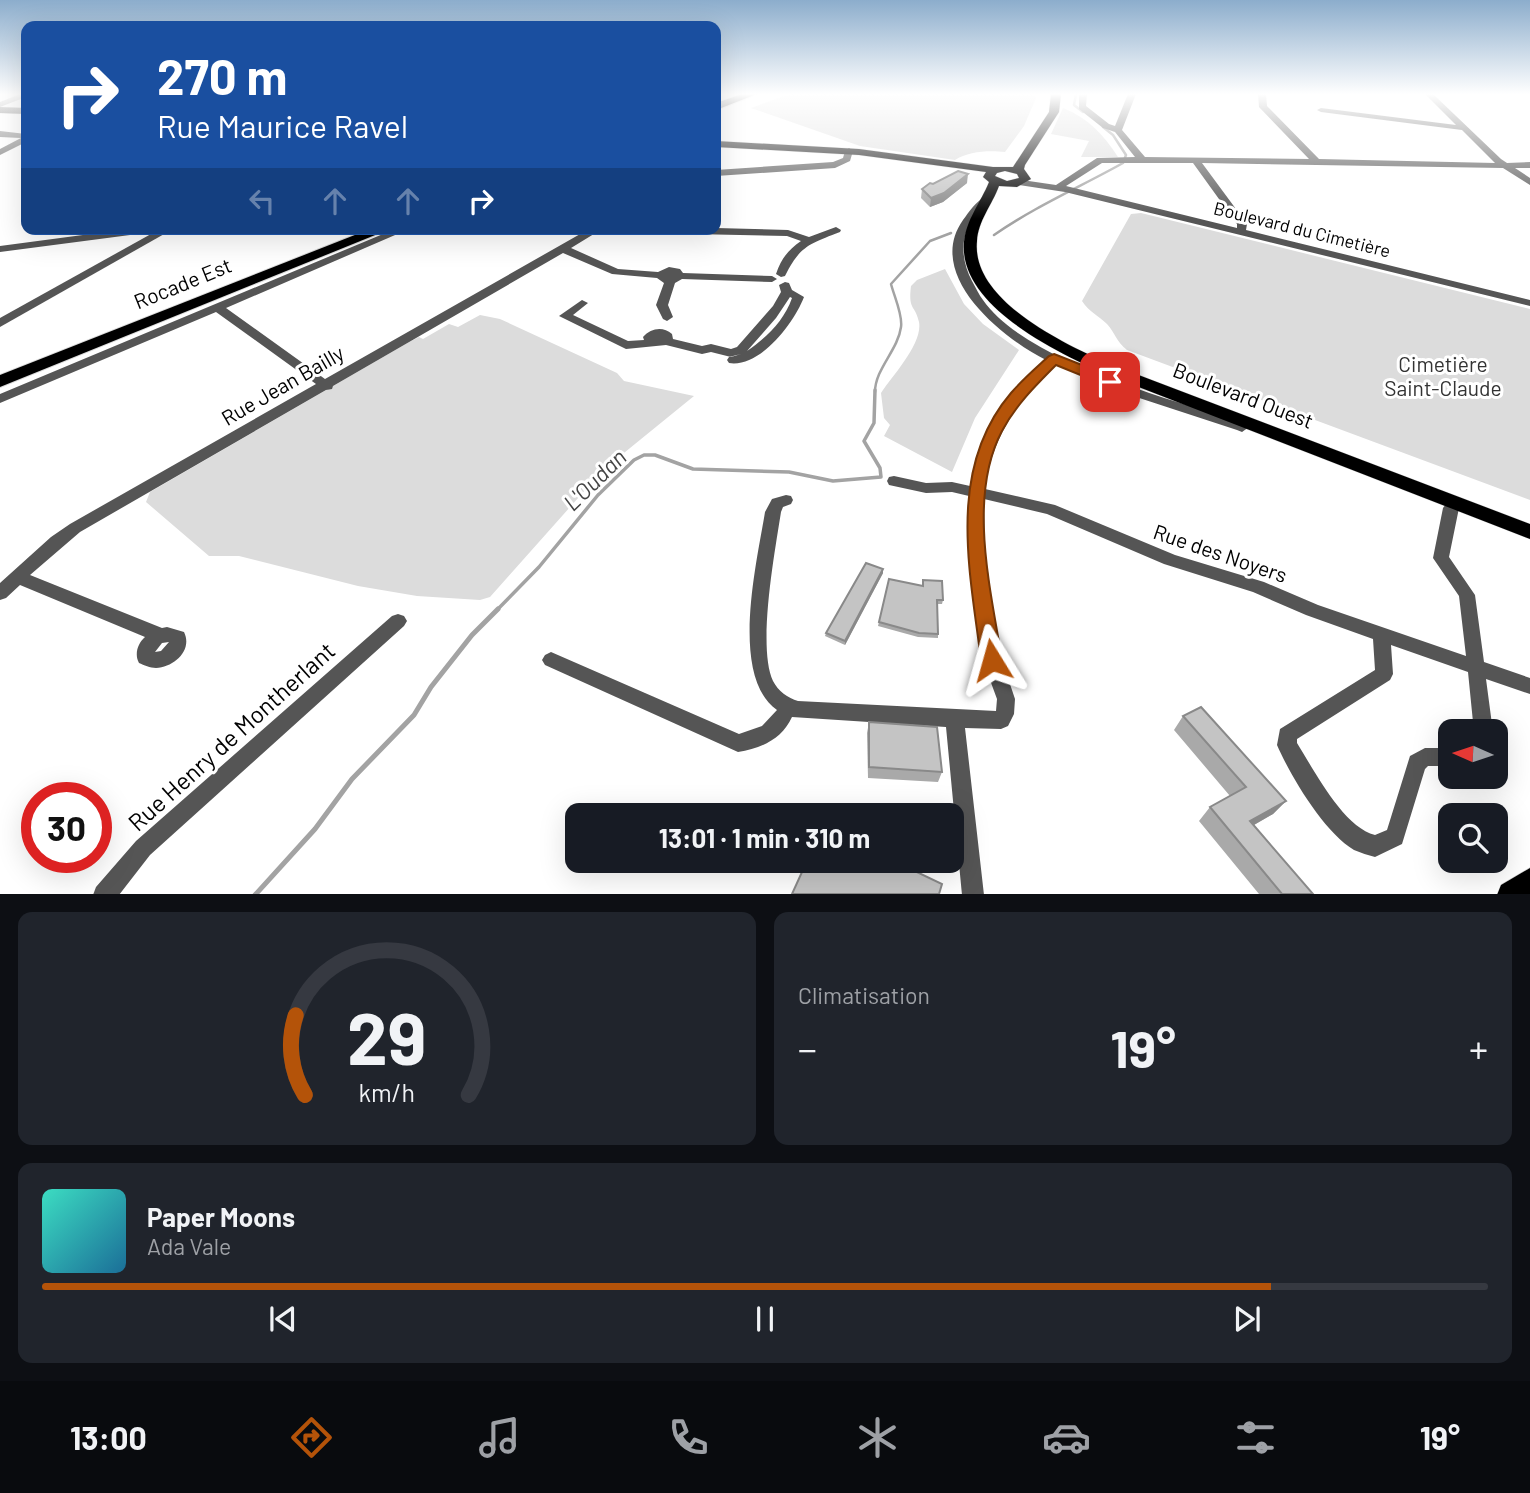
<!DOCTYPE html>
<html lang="fr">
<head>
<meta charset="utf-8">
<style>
	body { margin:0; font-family:Barlow,sans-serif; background:#20242c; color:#f1f3f6; height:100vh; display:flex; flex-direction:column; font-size:26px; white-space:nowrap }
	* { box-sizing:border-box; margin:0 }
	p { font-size:23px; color:#9ea1a6 }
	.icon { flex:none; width:38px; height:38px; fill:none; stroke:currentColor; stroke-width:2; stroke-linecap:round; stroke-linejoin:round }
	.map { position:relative; height:894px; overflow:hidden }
	.side { display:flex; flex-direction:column; gap:18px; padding:18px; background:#0d0f14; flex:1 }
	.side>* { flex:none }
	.guide { position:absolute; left:21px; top:21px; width:700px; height:214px; border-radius:14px; box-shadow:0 7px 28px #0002; background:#1a4fa0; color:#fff; overflow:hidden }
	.needle { width:46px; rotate:273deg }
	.buttons { position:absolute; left:1438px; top:719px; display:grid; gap:14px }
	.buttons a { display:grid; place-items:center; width:70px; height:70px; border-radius:14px; background:#171b24; box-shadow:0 7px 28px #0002; font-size:35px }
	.speed { position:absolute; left:21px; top:782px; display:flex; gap:14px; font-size:35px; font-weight:700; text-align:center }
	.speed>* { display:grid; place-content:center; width:91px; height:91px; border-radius:50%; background:#171b24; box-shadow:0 7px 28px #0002; line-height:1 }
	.speed .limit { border:10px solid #d22; background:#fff; color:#111 }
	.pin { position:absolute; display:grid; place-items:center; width:60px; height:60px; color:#fff; margin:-30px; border-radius:14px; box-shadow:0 4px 10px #0006 }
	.me { position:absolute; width:77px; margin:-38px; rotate:352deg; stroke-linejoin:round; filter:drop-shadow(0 0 5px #0008) }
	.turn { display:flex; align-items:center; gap:24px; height:147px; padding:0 21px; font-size:32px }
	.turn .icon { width:91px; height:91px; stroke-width:2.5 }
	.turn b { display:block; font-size:49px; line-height:60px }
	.lanes { display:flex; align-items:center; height:66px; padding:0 21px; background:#0003; justify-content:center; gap:35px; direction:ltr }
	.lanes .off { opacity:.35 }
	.big { font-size:52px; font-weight:700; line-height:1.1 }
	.side .tile { flex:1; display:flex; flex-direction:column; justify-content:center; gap:10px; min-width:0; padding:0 24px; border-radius:14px; background:#20242c }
	.side .dial { align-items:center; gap:0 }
	.dial svg { height:182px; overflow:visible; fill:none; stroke:#363941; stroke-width:7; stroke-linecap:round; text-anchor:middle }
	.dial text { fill:#f1f3f6; stroke:none }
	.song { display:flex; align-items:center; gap:21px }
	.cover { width:84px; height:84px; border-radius:10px; background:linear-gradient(135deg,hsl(170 70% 55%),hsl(200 70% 35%)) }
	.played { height:7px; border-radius:4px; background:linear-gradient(90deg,#b45309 85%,#363941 85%) }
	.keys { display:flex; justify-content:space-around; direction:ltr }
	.heat { display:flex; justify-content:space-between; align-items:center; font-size:38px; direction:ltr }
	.side .tiles { flex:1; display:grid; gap:18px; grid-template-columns:1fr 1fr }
	.tile:last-child { grid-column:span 2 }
	.trip { position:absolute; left:565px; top:803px; width:399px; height:70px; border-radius:14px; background:#171b24; box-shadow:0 7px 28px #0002; font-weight:700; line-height:70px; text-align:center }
	.dock { display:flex; height:112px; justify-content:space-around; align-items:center; background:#090b0e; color:#9ea1a6 }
	.dock .icon { width:49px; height:49px }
	.dock .current { color:#b45309 }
	.dock b { font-size:32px; color:#f1f3f6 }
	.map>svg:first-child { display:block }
	.green { fill:#dcdcdc }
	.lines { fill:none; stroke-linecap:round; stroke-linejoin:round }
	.stream-far2 { stroke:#a3a3a3; stroke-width:2.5 }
	.stream-far1 { stroke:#a3a3a3; stroke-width:3.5 }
	.stream { stroke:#a3a3a3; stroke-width:5 }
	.major-casing { stroke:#dbdbdb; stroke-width:1 }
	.highway-casing { stroke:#dbdbdb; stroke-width:2 }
	.minor { fill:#555; fill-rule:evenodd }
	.major { fill:#000; fill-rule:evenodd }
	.highway { fill:#000; fill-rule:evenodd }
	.wall { fill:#a9a9a9 }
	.shaded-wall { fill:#898989 }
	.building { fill:#c4c4c4; stroke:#898989; stroke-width:2 }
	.route { fill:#b45309; stroke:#753606; stroke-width:2 }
	.labels { text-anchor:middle; stroke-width:6; stroke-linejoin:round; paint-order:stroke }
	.far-street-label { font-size:18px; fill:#000; stroke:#fff }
	.street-label { font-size:21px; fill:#000; stroke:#fff }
	.park-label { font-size:21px; fill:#333; stroke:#fff }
	.water-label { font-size:23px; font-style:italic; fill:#444; stroke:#fff }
	.near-street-label { font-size:24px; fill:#000; stroke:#fff }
</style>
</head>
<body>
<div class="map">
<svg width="1530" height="895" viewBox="0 0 1530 895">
	<rect width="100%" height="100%" fill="#fff"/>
	<g class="green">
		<path d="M790,94H1035L1036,98L1024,126L1005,152C990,150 968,151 955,160L860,146L751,108Z"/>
		<path d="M1063,108C1088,118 1104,135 1118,157H1081L1089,141L1051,134Z"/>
		<path d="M1141,213L1530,309V500L1127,350C1116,341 1115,333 1107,324C1098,315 1089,312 1082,301L1131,214Z"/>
		<path d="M945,269L964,304L983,324L1019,350L975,418L952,472L884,436L890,425L884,418L881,393C893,375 923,343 919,322C915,304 908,311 911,286L917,280Z"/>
		<polygon points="480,315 500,319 617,373 624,381 694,396 603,470 490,597 480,600 417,596 358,586 239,556 209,556 146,502 150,492 411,341 419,337 423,339 449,324 458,327"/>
	</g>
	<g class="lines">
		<g class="stream-far2">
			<polyline points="1076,94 1074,105 1083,112"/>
			<path d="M994,235C1034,207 1080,187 1123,163L1126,155L1113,135L1103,127"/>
			<path d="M875,392C875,369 898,350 901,327C903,315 894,296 891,284L930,241L951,233"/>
		</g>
		<polyline class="stream-far1" points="496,611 539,567 598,495 634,460 644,455 655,455 693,469 789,472 833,481 881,477 880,468 864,441 874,423 875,390"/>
		<polyline class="stream" points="255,895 315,829 352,779 414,715 431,687 472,635 498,609"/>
		<defs>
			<g id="major">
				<path d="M1051,94H1061L1059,112L1025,165L1024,169L1031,179L1017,187L999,186C992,205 978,221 977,241C971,300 1063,343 1107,363L1530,524V539L1118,379C1068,358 958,309 964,242C966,220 981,202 989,182L983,177L986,172L859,155L716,147V141L859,149L993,167H1013L1049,112ZM1005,171L1017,174L1019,178L1007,181L995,176L997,173Z"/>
				<polygon points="0,107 26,108 26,114 0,113"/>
				<polygon points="1530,868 1530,895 1497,895 1501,885"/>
			</g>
			<g id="highway">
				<polygon points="742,94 757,94 716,110 716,103"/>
				<polygon points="370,229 390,229 0,387 0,375"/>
			</g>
		</defs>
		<use href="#major" class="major-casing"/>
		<use href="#highway" class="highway-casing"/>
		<g class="minor">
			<polygon points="20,94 26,94 26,97 0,107 0,102"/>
			<path d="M1079,94H1087L1086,106L1109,124L1115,126L1128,94H1136L1122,130L1145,157L1309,159L1259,107L1258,94H1266L1267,106L1319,159L1495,163L1462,130L1321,112L1317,110L1321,108L1456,125L1425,94H1433L1501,159L1507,163L1530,162V168H1515L1530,178V185L1503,168L1202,163L1247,224L1246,230L1530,300V306L1065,192L1019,185V181L1022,180L1056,185L1097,158L1135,157L1115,132L1103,128L1079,109ZM1102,163H1193L1237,224V228L1066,186Z"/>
			<polygon points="0,131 26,134 26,142 0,155 0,149 21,138 0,137"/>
			<polygon points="849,148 853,151 850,161 835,168 716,176 716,170 833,162 843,158 845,151"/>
			<path d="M985,197L990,200C982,210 972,218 967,230C960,247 964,266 972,281C976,288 979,295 983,300C1027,363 1175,400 1247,424L1249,427L1242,432L1237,430L1121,392L1056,364C1017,402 993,434 985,489L1055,505L1175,555L1264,582L1318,605L1466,656L1459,596L1433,558L1443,508L1446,504H1456L1459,508L1449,557L1475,595L1484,662L1530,678V694L1486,679L1493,732H1474L1468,672L1391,645L1393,674L1390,680L1297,739V743C1314,770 1343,827 1375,835L1387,830L1410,756L1425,748H1451V766H1428L1425,769L1402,844L1375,857C1368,855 1361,853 1354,850C1324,832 1291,777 1277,745L1280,729L1375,670L1373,639L1306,615L1253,592L1164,564L1047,514L984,499L985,549L998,648L1015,699L1014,714L1008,726L1001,729L965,728L984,895H962L946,727L792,717C782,739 762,748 738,752L545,665L542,660L545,655L551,652L739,734L762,726L777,710C729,676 757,562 765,512L772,499L786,495L791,496L793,500L791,504L783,507L781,512C775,551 757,647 773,681C778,691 788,698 798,701L996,711L997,699L983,661L979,641L969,549V496L952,492L926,493L889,485L887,481L889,477L894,476L926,483L952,482L970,486C979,433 1008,395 1046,360C1002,338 924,275 963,220C969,212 976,201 985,197Z"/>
			<path d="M836,227L841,230L840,232C809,244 800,246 785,276L781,277L776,274C781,259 788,250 801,241L787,236L692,234L687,231L716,228L788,230L809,237Z"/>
			<polygon points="128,229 158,229 153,232 0,252 0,246"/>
			<polygon points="160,229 173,229 0,327 0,318"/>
			<path d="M395,229H409L226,308L325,379L589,229H602L571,248L618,269L658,272L669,267L680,269L683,273L772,276L777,279L772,282L682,279L675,283L668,305L673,317L667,321L663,319L656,305L664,283L657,278L612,274L563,253L333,386L332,389L326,390L80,532L30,575L162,628L167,627L184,632C193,650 174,667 156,668C150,668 144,665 139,663C134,654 138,643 145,637L20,585L6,598L0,600V583L51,537L70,524L316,384L216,312L0,403V394ZM169,642L161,651L155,652L162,643Z"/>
			<path d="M785,282L789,283L792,290L804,297C794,323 760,368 729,363L727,360L729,357L741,354L731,357L711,352L702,354L666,345L626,349L559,316L582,300L588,303L573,315L628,341L644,340L643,337C651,328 663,326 672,334L673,339L702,346L711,344L731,349L737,347L773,306L781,292L779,285ZM790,297L792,298C784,321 766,338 747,351L776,318Z"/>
			<polygon points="398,614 404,616 407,621 404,626 150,855 119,895 93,895 96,887 136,841 392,616"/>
		</g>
		<use href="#major" class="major"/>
		<use href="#highway" class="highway"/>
	</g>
	<g class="wall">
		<polygon points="967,183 943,202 930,207 921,198 922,189 933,184"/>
		<polygon points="883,569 883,573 845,645 825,636 826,633"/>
		<polygon points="889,579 922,586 923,580 943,600 942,604 937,604 938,634 938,638 918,637 878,626"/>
		<polygon points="1183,716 1286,801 1273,814 1254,825 1313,894 1259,894 1199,821 1210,807 1230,796 1174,730"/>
		<polygon points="869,722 942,772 938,782 868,778 867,733"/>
	</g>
	<g class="shaded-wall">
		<polygon points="968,174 967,183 943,202 930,207 931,198"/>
		<polygon points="883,569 883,573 845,645 845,641"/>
		<polygon points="1286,801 1273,814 1238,834 1250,821"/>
	</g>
	<g class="building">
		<polygon points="958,171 968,174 944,193 931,198 922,189 930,183 933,184"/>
		<polygon points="866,563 883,569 845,641 826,633"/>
		<polygon points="889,579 923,586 923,580 942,581 943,600 937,600 938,634 919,633 879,622"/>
		<polygon points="1201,707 1286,801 1250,821 1313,894 1282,894 1210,807 1246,787 1183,716"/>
		<polygon points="869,722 937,727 942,772 869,767"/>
		<polygon points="828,809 842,816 826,816"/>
		<polygon points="807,861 903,861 902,865 942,884 939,894 792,894"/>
	</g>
	<linearGradient id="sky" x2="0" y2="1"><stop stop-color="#8cadcc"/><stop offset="0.43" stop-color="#fff"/><stop offset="1" stop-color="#fff" stop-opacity="0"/></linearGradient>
	<rect width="1530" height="219" fill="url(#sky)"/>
	<path class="route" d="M1054,354L1115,378L1117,382L1115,385H1105L1056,365C1035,386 1016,405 1002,431C967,497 991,591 1002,660L999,666L992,669L984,666L981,660C970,571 946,469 1011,393C1022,380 1036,368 1049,356Z"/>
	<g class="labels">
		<g class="far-street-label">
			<text transform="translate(1302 230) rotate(14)" y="6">Boulevard du Cimetière</text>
		</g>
		<g class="street-label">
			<text transform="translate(183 284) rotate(-22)" y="7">Rocade Est</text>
			<text transform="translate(283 386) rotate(-30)" y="7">Rue Jean Bailly</text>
			<text transform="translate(1243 396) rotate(21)" y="7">Boulevard Ouest</text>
			<text transform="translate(1220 554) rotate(19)" y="7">Rue des Noyers</text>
		</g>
		<g class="park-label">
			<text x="1443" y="372">Cimetière<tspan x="1443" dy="24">Saint-Claude</tspan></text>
		</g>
		<g class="water-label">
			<text transform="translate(595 480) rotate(-44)" y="8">L'Oudan</text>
		</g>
		<g class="near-street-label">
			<text transform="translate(232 737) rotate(-42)" y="8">Rue Henry de Montherlant</text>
		</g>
	</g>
</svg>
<div class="buttons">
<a><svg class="needle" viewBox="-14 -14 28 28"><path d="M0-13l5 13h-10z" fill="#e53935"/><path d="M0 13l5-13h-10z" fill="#9ea1a6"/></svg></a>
<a><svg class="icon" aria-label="search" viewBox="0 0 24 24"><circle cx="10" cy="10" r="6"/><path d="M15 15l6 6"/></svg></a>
</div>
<div class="speed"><div class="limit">30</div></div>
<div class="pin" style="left:1110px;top:382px;background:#d93025"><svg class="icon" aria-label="arrive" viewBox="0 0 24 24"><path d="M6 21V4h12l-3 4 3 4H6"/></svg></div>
<svg class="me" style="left:992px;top:660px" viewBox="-20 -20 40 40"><path d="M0-17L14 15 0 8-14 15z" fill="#b45309" stroke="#fff" stroke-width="4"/></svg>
<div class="trip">13:01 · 1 min · 310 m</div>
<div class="guide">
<div class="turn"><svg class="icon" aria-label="right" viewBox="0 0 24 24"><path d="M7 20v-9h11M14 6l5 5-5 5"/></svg><div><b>270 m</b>Rue Maurice Ravel</div></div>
<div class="lanes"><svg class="icon off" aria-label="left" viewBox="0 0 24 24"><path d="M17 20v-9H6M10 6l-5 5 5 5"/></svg><svg class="icon off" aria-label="ahead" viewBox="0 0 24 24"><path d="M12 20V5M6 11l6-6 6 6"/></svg><svg class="icon off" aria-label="ahead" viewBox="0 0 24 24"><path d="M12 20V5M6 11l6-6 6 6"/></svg><svg class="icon" aria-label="right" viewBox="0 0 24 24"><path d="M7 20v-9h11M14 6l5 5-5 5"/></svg></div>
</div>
</div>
<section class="side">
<div class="tiles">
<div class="tile dial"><svg viewBox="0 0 100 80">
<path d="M14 69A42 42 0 1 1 86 69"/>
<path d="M14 69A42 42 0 0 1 10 34" stroke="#b45309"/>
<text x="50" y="56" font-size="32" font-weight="700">29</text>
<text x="50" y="72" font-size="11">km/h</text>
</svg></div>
<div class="tile"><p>Climatisation</p>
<div class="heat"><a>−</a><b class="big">19°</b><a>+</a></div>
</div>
<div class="tile">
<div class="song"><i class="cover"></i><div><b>Paper Moons</b><p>Ada Vale</p></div></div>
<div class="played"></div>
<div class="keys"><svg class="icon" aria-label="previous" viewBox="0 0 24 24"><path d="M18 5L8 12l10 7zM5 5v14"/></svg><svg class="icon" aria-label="pause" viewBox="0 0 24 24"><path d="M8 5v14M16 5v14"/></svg><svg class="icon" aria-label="next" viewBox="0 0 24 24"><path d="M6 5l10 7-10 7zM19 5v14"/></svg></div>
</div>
</div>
</section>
<nav class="dock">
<b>13:00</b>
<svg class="icon current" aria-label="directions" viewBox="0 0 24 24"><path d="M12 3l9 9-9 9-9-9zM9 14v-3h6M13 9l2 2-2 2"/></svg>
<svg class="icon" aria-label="music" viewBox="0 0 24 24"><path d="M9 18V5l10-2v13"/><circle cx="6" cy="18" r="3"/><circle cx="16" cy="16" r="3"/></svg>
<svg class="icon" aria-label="phone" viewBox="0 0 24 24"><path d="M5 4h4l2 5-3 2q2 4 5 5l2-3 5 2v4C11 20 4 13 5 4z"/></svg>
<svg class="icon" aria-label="climate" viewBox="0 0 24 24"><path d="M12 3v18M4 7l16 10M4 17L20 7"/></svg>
<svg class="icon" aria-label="car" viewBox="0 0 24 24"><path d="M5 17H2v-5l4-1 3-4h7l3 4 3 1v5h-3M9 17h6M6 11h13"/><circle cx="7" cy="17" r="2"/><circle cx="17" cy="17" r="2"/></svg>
<svg class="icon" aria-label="filters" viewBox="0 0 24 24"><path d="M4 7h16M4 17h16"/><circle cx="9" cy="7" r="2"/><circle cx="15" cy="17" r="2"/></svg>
<b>19°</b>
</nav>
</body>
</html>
